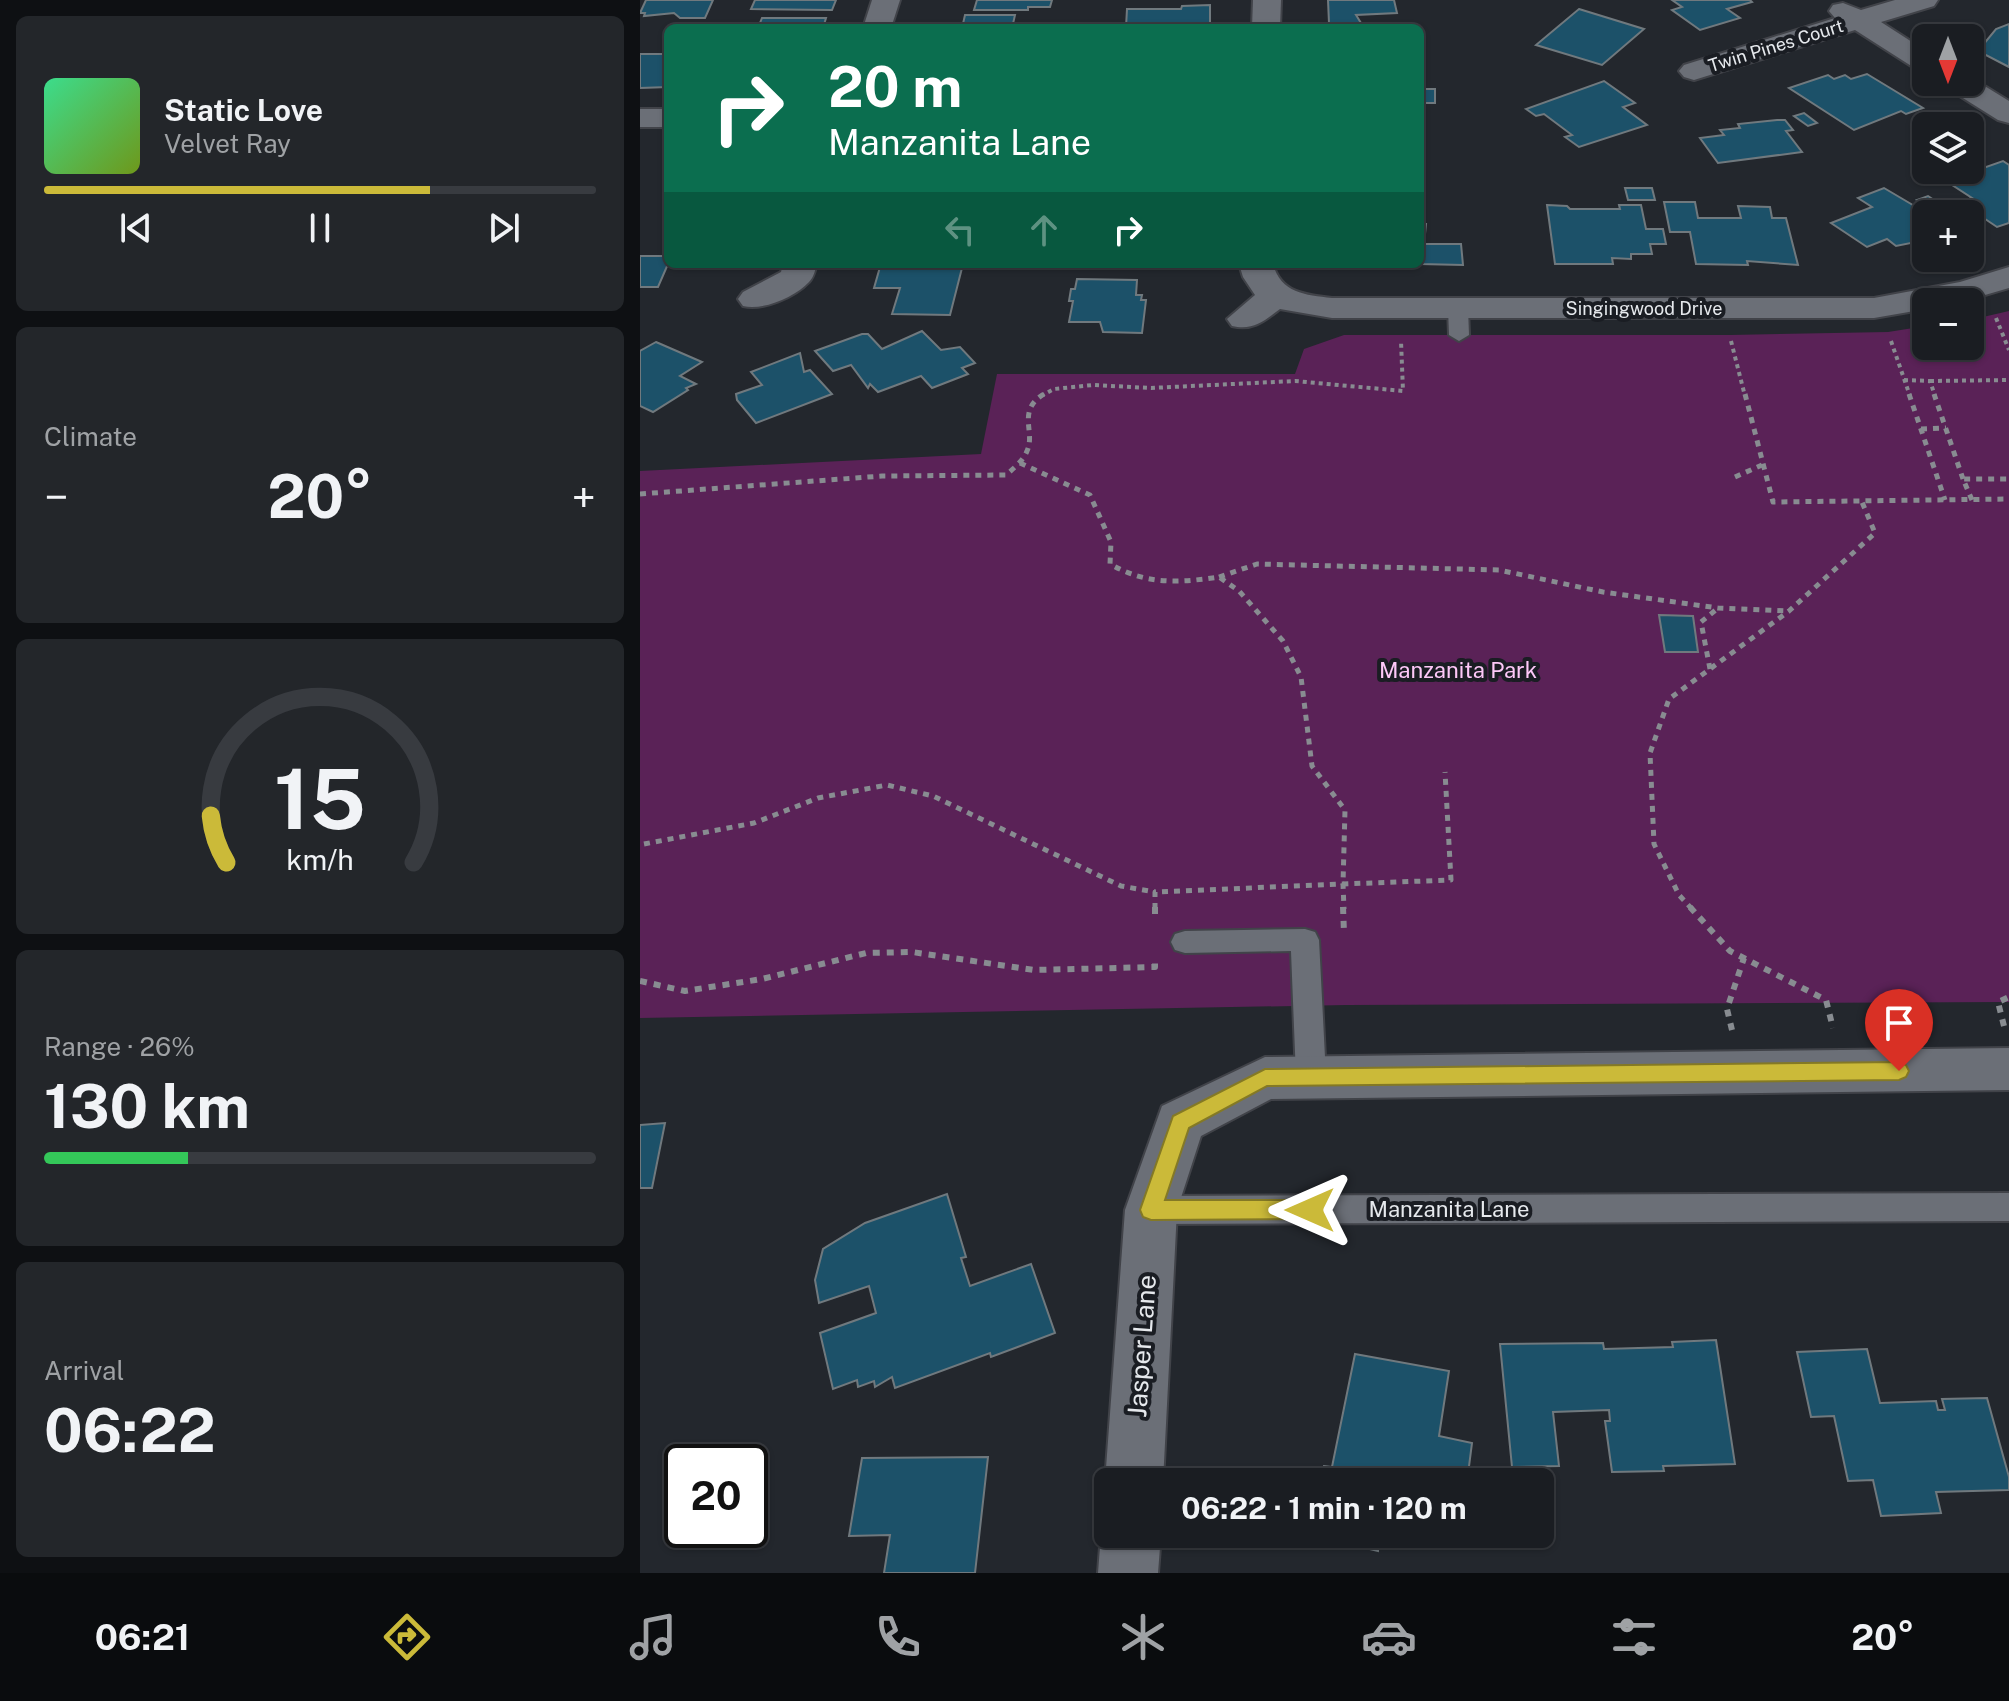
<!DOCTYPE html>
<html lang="en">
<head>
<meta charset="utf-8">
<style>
	body { margin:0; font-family:"Public Sans",sans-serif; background:#23262a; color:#f1f3f6; height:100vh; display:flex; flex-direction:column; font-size:30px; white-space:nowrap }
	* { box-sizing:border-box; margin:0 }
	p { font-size:26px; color:#9fa2a5 }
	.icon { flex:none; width:44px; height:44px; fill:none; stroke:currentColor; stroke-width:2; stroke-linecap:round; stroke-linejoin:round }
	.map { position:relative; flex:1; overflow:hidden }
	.details { display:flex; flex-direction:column; gap:16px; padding:16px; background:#0e1013; width:640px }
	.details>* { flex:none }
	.banner { position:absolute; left:24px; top:24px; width:760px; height:244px; border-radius:12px; box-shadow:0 2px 6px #0004,0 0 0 2px #383b40; background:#0b6e4f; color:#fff; overflow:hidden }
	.needle { width:52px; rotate:180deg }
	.buttons { position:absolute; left:1272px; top:24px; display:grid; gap:16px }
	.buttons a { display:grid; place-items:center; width:72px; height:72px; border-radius:12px; background:#1a1d22; box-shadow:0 2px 6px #0004,0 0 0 2px #383b40; font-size:40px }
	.speed { position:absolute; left:24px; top:1444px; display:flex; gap:16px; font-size:40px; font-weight:700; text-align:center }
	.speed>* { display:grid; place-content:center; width:104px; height:104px; border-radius:50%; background:#1a1d22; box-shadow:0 2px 6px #0004,0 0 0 2px #383b40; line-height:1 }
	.speed .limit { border:4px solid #111; border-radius:12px; background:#fff; color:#111 }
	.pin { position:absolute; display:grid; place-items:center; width:68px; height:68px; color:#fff; margin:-82px -34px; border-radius:50% 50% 50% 0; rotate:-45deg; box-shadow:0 0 8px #0007 }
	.pin .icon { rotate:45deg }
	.me { position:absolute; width:88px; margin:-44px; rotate:270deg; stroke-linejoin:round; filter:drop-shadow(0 0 6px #0008) }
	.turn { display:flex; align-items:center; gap:28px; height:168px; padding:0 32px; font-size:36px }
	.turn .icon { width:104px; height:104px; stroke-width:2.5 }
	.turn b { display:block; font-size:56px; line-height:68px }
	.lanes { display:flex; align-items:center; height:76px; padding:0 32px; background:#0003; justify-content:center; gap:40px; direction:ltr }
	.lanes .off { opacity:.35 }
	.big { font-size:60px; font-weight:700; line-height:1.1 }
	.details .widget { flex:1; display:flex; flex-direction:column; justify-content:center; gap:12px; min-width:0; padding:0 28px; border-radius:12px; background:#23262a }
	.details .dial { align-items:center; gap:0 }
	.dial svg { height:208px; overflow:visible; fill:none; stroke:#383b40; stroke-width:7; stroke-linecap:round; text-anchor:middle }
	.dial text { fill:#f1f3f6; stroke:none }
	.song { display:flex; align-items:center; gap:24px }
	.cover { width:96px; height:96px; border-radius:12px; background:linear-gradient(135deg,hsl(150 70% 55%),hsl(80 70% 35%)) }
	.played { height:8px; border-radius:4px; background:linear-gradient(90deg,#cbba39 70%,#383b40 70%) }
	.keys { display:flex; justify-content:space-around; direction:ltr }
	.heat { display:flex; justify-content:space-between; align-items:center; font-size:44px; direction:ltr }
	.charge { height:12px; border-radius:6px; background:linear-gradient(90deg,#34c759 26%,#383b40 0) }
	.trip { position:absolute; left:454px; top:1468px; width:460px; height:80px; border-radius:12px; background:#1a1d22; box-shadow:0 2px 6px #0004,0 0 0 2px #383b40; font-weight:700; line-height:80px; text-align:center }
	.tabs { display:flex; height:128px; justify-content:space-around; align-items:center; background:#0a0c0e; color:#9fa2a5 }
	.tabs .icon { width:56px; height:56px }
	.tabs .active { color:#cbba39 }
	.tabs b { font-size:36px; color:#f1f3f6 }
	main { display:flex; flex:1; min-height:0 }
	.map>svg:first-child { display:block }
	.green { fill:#5a2257 }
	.building { fill:#1c5169; stroke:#70797e; stroke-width:2 }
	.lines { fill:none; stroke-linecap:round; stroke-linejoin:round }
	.lane-casing { stroke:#414349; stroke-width:4 }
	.street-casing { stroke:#414349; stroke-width:4 }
	.path-far2 { stroke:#888c91; stroke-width:4; stroke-dasharray:4 4; stroke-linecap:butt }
	.path-far1 { stroke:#888c91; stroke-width:5; stroke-dasharray:6 6; stroke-linecap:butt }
	.path { stroke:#888c91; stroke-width:6; stroke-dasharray:7 7; stroke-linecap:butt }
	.lane { fill:#6b6f77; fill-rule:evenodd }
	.street { fill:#6b6f77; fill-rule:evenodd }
	.route { fill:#cbba39; stroke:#847925; stroke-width:2 }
	.labels { text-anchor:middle; stroke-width:8; stroke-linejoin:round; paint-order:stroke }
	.far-street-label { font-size:18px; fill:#e6e9ed; stroke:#1a1d23 }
	.park-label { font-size:22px; fill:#fdc8f8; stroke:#1a1d23 }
	.street-label { font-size:22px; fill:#e6e9ed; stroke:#1a1d23 }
	.near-street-label { font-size:26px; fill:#e6e9ed; stroke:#1a1d23 }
</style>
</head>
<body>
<main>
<section class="details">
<div class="widget">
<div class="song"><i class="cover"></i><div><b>Static Love</b><p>Velvet Ray</p></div></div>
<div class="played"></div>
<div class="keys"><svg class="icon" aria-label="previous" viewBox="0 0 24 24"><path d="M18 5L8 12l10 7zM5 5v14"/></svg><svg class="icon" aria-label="pause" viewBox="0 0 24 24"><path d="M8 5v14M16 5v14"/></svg><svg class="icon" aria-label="next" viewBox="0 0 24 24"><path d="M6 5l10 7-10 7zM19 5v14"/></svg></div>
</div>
<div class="widget"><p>Climate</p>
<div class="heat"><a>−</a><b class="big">20°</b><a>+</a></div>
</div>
<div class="widget dial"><svg viewBox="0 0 100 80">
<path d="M14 69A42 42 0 1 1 86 69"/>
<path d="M14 69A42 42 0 0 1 8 51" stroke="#cbba39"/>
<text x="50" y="56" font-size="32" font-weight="700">15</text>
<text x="50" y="72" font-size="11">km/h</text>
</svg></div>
<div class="widget"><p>Range · 26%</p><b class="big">130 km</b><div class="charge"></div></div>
<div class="widget"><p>Arrival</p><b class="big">06:22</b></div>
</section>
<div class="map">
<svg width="1369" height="1573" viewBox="0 0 1369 1573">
	<rect width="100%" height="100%" fill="#23272d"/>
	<polygon class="green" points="1369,311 1369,1002 706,1005 0,1018 0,471 341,454 357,374 655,374 664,349 704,335 1090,335 1248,332 1286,326 1286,346 1330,346 1330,320"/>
	<g class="building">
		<polygon points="6,0 73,0 65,18 40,18 34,13 4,16 5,13 0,13"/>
		<polygon points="115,0 196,0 192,10 111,9"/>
		<polygon points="337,0 412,0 410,7 388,7 388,10 334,10"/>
		<polygon points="688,0 754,0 757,13 716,15 721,23 689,23"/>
		<polygon points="1032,0 1110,0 1112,2 1087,9 1100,18 1060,30 1032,10 1042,7"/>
		<polygon points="570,5 570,27 486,27 487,9 541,9 542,6"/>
		<polygon points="939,9 1004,29 962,65 896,45"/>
		<polygon points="325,15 375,15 372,28 322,28"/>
		<polygon points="122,18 186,18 183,28 118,28"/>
		<polygon points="1369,24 1369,67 1338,51 1356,29"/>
		<polygon points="0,54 28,54 28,87 0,88"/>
		<polygon points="1227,74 1283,108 1266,114 1261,111 1214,130 1149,88 1188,75 1194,79 1205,75 1211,79"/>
		<polygon points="964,81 995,103 983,107 1007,125 939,147 925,137 932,135 904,114 896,116 886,109"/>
		<rect x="780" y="89" width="15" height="14"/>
		<polygon points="1164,113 1177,123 1168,126 1154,116"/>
		<polygon points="1137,120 1145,120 1153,130 1146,131 1162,152 1078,163 1060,138 1084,135 1080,130 1100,128 1098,124"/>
		<polygon points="1363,161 1369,165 1369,223 1357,227 1320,202 1332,198 1306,181"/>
		<polygon points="985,188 1012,188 1015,200 988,200"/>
		<polygon points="1244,188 1288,214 1286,240 1256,246 1247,239 1227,247 1191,223 1232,207 1218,198"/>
		<polygon points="1288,196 1306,208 1295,212 1277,200"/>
		<polygon points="1024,202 1055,202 1058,218 1101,218 1098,206 1130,207 1132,218 1146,218 1158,265 1107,261 1108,265 1056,264 1050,232 1030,232"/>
		<polygon points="907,205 927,206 930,209 980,209 979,205 1001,205 1006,229 1023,229 1026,244 1010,244 1012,254 991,254 991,259 972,258 973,264 915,264"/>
		<polygon points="780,224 786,224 784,244 821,244 823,265 780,264"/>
		<polygon points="0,256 28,256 28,264 18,287 0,287"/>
		<polygon points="478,264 535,264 535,269 477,269"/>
		<polygon points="240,267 322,268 310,315 252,314 260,288 234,288"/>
		<polygon points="437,279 497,280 496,295 502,295 501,300 506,300 502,333 463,332 460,322 429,322 433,301 429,301 431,289 435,289"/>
		<polygon points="282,331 301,350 320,347 335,363 322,368 328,374 292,388 281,376 238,392 230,384 228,388 211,365 193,371 175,351 222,334 228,334 242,349"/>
		<polygon points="16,342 62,362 40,376 56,384 46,388 48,390 13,412 0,406 0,351"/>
		<polygon points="160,353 164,372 170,370 192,394 116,423 97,400 96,394 122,385 111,372"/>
		<polygon points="1019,615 1053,616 1058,652 1025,652"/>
		<polygon points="25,1123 12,1188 0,1188 0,1125"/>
		<polygon points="307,1194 326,1257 321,1258 330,1286 391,1264 415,1333 351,1357 350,1353 255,1388 252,1377 235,1387 234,1381 218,1387 217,1380 193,1389 180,1333 236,1313 229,1286 179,1303 175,1280 183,1249 225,1223"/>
		<polygon points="1076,1340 1095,1464 1023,1466 1024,1471 972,1472 965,1421 970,1421 969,1410 913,1412 919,1466 872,1467 860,1344 963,1343 964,1349 1033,1347 1032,1342"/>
		<polygon points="1227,1349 1240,1403 1296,1401 1298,1410 1305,1410 1302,1399 1347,1398 1369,1477 1369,1490 1296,1492 1301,1513 1241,1516 1233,1480 1208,1481 1194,1416 1171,1417 1157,1352"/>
		<polygon points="715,1354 809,1371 799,1436 832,1443 827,1482 681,1482 684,1466 692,1467"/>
		<polygon points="348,1457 335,1573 244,1573 250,1535 209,1536 222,1458"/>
		<polygon points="739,1534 738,1551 671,1535 671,1534"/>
	</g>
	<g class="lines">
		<defs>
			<g id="lane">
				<polygon points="818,302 828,308 829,335 819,341 809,335 808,308"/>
				<polygon points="665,929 675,932 679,940 686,1077 681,1086 671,1089 661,1086 656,1077 651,951 545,953 535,950 531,942 535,934 545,931"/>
				<polygon points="1369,1193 1369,1221 511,1224 500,1220 495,1210 500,1200 511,1196"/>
			</g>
			<g id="street">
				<polygon points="232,0 260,0 251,28 223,28"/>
				<polygon points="613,0 641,0 640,28 612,28"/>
				<polygon points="1255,0 1298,0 1294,6 1241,22 1286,51 1286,72 1276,69 1215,30 1054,80 1044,77 1039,71 1044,65 1195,18 1189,11 1193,5 1203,3 1221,10"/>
				<polygon points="1330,77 1369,101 1369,123 1358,120 1307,88 1302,82 1330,82"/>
				<rect x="0" y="109" width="28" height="18"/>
				<path d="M143,264H177C175,270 174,277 169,282C155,297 123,311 103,306L98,299L103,292L141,272Z"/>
				<path d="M599,264H633C641,293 665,295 692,298H1234L1320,282L1369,267V288L1321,302H1286V309L1234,318H692L640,309C624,321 613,331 592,326L587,319L615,295L603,277Z"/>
				<polygon points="1369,1048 1369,1090 631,1099 561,1136 537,1210 523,1482 468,1482 468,1490 465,1482 485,1210 522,1106 625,1057"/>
				<polygon points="468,1518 468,1534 521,1534 518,1573 458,1573 461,1534"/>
			</g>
		</defs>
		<use href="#lane" class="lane-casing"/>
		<use href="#street" class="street-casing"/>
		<g class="path-far2">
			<polyline points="1356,318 1369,350"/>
			<polyline points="1091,341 1105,396"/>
			<polyline points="1251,341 1270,396"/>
			<polyline points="1264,380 1290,381 1295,396"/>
			<polyline points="1290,381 1369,380"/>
			<polyline points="401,396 414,389 453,385 511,388 655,381 763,391 761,341"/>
		</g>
		<g class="path-far1">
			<polyline points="1105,394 1133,502 1369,499"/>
			<polyline points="1269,394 1305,500"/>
			<polyline points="1294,394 1323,479"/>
			<polyline points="1281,429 1306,428"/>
			<path d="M380,463L450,495L471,542L470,564C507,585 538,583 579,577L599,591L643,641L661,677L672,766L705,810L703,884L811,880L805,772"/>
			<polyline points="1095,477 1122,465"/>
			<path d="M0,494L242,476L366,475C374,468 383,461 387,451C396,432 376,411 404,394"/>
			<polyline points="1332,500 1323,479 1369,479"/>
			<polyline points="579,577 617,564 859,570 963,592 1078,608 1148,611"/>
			<polyline points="1070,669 1061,622 1077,609"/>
			<polyline points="4,844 114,823 178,798 247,785 293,796 481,886 515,892"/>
			<polyline points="515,909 515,892 703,884 704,909"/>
			<polyline points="1052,909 1039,895 1014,844 1010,753 1029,699 1149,611 1235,533 1222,502"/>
		</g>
		<g class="path">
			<polyline points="515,907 515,920"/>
			<polyline points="703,907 704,933"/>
			<polyline points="1050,907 1090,951 1186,1000 1193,1028"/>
			<polyline points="0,981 45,991 122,979 226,953 272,952 394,970 515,967 515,962"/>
			<polyline points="1364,1026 1358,1002 1369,997"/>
			<polyline points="1092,1030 1087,1009 1104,958"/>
		</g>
		<use href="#lane" class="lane"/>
		<use href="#street" class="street"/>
	</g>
	<polygon class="route" points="1259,1062 1266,1065 1269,1071 1266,1077 1259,1080 627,1086 549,1128 525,1200 670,1200 677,1203 681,1210 677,1216 670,1219 511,1220 503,1217 500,1210 533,1116 625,1069"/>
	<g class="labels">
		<g class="far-street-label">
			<text transform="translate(1136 46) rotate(-17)" y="6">Twin Pines Court</text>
			<text x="1004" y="315">Singingwood Drive</text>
		</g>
		<g class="park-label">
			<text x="818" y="678">Manzanita Park</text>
		</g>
		<g class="street-label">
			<text x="809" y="1217">Manzanita Lane</text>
		</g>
		<g class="near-street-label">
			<text transform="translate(502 1346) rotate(-86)" y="9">Jasper Lane</text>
		</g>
	</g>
</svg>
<div class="buttons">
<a><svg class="needle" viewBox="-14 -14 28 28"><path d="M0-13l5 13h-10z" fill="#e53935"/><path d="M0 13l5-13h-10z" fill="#9fa2a5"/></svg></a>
<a><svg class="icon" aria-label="layers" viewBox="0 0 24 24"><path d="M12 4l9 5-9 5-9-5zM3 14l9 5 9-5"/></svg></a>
<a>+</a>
<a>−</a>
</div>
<div class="speed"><div class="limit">20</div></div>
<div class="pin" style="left:1259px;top:1071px;background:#d93025"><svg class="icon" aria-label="arrive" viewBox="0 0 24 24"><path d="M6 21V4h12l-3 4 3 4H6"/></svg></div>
<svg class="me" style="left:670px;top:1210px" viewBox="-20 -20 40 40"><path d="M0-17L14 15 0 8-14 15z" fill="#cbba39" stroke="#fff" stroke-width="4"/></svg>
<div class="trip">06:22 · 1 min · 120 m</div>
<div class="banner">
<div class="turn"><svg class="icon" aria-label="right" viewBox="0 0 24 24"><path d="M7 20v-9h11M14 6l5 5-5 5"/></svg><div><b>20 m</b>Manzanita Lane</div></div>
<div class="lanes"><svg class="icon off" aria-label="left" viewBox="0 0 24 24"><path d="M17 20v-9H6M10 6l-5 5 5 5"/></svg><svg class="icon off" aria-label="ahead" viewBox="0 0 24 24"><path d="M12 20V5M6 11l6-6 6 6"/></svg><svg class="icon" aria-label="right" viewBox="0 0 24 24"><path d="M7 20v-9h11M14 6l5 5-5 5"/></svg></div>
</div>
</div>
</main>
<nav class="tabs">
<b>06:21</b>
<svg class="icon active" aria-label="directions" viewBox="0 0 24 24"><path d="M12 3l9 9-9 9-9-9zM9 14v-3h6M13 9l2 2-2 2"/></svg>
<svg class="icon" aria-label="music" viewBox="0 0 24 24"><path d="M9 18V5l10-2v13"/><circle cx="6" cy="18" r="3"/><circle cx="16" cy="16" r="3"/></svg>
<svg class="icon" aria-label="phone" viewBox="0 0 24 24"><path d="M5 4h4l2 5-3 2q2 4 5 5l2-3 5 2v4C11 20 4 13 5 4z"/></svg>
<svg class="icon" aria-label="climate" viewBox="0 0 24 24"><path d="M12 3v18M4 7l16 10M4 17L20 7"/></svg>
<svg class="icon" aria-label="car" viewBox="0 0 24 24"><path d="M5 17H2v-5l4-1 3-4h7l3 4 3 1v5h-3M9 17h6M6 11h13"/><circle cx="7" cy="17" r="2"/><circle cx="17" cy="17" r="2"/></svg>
<svg class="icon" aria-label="filters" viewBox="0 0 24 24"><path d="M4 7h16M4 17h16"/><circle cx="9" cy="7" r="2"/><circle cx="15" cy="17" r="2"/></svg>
<b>20°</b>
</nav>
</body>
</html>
